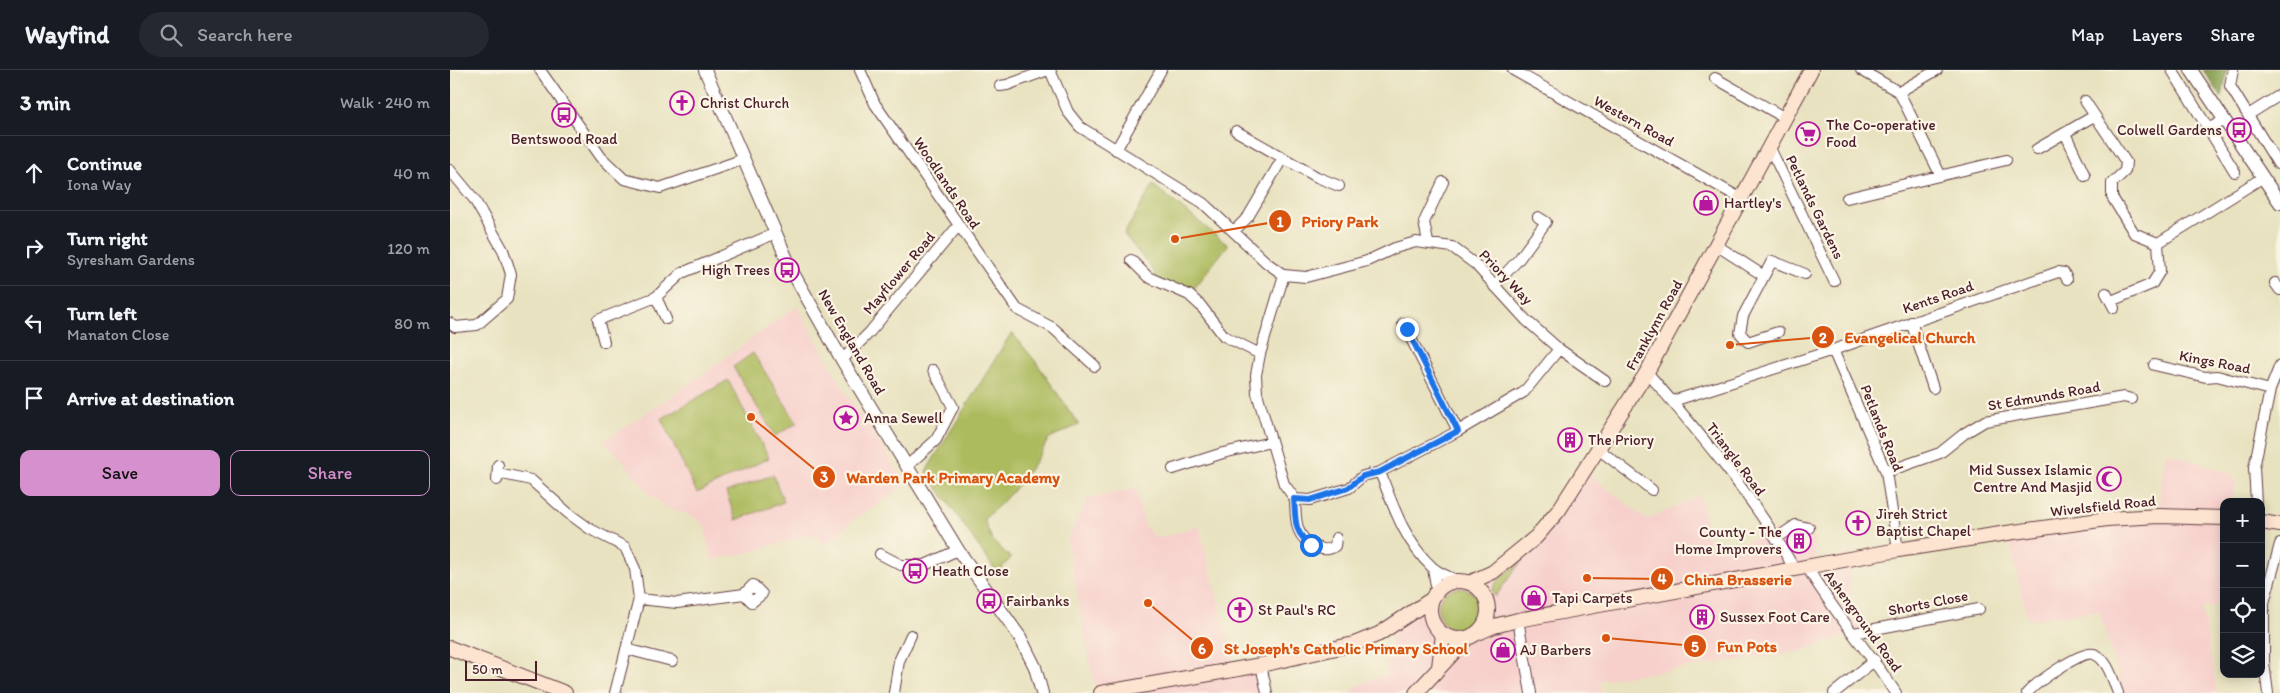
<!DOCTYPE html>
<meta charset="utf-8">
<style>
:root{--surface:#171b24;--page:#242831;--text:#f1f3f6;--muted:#9ea1a6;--line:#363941;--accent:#d690ce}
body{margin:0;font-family:Itim,sans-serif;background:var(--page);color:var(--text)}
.controls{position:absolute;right:15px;bottom:15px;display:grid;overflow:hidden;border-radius:10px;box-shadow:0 2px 12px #0003}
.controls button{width:45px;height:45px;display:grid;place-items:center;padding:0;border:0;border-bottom:1px solid var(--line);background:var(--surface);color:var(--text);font:25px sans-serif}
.scale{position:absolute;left:15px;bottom:12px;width:72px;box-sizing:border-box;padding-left:5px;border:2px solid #4a1f2b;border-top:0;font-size:14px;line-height:18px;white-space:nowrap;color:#4a1f2b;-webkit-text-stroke:4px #fcf5e5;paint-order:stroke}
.stop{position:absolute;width:15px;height:15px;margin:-11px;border:4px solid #1a73e8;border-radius:50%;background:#fff}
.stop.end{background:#1a73e8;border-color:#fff;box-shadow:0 1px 5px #0008}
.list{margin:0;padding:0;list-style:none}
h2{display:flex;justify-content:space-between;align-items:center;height:65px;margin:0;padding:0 20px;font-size:21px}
h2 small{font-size:16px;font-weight:400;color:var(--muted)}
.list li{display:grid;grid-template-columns:32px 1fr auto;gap:15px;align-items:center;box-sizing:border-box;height:75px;padding:0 20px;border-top:1px solid var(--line)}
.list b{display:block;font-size:19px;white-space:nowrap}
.list p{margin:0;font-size:16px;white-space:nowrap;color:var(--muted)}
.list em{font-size:16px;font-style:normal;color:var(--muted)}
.actions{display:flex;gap:10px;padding:15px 20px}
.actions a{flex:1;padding:11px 0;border:1px solid var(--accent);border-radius:10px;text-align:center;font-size:18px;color:var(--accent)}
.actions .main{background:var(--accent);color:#111}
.icon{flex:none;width:28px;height:28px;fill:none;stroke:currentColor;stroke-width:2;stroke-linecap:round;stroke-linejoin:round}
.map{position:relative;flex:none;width:1830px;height:623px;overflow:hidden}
header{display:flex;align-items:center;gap:30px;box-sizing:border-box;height:70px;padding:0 25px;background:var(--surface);border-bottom:1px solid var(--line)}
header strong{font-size:24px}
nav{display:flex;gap:28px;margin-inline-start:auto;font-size:18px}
.search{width:350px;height:45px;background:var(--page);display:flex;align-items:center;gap:12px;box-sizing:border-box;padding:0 18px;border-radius:28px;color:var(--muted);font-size:19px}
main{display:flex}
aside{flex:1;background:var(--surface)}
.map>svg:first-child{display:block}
.built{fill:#f7d0cc}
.green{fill:#adbb5e;stroke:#7c6d44}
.forest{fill:#8aa355;stroke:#6a6140}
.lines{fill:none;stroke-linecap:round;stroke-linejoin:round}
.minor-casing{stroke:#623c41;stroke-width:12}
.tertiary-casing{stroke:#623c41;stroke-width:14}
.secondary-casing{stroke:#623c41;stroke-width:16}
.minor{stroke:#fff;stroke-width:10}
.tertiary{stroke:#fff;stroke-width:12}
.secondary{stroke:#fde4d1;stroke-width:14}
.route{stroke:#1a73e8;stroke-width:6}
.labels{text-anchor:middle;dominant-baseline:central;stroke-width:4.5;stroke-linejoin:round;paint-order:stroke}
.poi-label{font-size:15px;fill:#4a1f2b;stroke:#fcf5e5;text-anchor:start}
.street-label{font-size:15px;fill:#4a1f2b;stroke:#fcf5e5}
.leader{fill:none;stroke:#d8530f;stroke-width:2}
.callout-dot{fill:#d8530f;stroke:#fcf5e5;stroke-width:2}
.mark-label{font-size:15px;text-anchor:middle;font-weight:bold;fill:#fff}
.callout-label{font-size:16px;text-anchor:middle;font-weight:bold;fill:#d8530f;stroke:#fcf5e5;stroke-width:4.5;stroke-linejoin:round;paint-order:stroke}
</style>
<header>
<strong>Wayfind</strong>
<div class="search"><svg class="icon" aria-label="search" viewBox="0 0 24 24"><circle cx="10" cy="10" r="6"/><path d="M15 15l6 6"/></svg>Search here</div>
<nav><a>Map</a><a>Layers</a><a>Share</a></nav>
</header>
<main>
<aside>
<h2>3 min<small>Walk · 240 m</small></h2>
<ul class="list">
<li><svg class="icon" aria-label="ahead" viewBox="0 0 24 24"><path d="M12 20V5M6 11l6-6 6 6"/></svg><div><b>Continue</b><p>Iona Way</p></div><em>40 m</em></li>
<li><svg class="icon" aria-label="right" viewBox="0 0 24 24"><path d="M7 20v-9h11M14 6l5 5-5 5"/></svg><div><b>Turn right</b><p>Syresham Gardens</p></div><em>120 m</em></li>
<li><svg class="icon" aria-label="left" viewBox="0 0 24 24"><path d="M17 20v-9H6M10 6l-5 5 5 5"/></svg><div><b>Turn left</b><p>Manaton Close</p></div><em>80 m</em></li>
<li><svg class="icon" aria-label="arrive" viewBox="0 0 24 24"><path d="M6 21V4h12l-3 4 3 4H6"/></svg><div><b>Arrive at destination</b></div></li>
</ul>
<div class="actions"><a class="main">Save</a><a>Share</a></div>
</aside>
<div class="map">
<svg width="1830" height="623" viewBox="0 0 1830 623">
<rect width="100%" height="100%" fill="#fcf5e5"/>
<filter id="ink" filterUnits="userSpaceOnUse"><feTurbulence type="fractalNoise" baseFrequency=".02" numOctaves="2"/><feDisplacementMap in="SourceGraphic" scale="10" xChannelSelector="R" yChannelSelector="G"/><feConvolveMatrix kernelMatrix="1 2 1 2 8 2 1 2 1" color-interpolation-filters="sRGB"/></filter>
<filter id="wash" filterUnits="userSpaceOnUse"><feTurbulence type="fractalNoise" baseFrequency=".0096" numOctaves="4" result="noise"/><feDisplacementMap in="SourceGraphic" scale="20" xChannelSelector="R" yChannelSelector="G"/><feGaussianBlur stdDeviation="1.12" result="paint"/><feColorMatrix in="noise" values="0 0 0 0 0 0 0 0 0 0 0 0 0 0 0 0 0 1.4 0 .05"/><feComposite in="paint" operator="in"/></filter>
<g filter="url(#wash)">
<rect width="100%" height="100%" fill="#e8e2c0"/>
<path class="built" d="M347 236 395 322 456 413 426 436 405 448 375 476 365 463 300 482 261 490 255 457 245 447 216 437 199 424 171 388 153 372 245 310Z
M1716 382 1782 404 1785 413 1782 432H1774V534L1752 538 1767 623H1674L1649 541 1578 549 1557 463 1709 445 1710 421Z
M1135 401 1197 450 1250 425 1260 476 1296 471 1327 460 1362 456 1367 491 1398 485 1401 532 1422 560 1404 563 1350 581 1150 610 1151 623H896L918 611 935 605 943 554 994 516 1001 512 1019 513 1086 467Z
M686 419 695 457 704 467 717 466 749 456 784 593 645 617 617 471 638 429Z
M811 595 817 623H651Z"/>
<path class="green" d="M703 115 778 175 739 225 707 212 704 202 674 164Z
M563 264 586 292 629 355 599 368C583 399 560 427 534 449L542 470 561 488 547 503 476 401 560 265Z
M303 283 347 353 325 366 283 297Z
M278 310 319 388 247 423 211 349Z
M323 405 334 432 286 450 276 422Z
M1073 489 1045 527 1042 521 1046 512Z
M988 539a21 21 0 1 1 42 0a21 21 0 1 1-42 0Z"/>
<path class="forest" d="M1753 0H1777L1772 27Z"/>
</g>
<g filter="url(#ink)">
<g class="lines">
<g class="minor-casing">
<path id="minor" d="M90 0 151 87 174 109 210 118 294 89
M410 0 425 34 567 239 603 258 645 296
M600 0 618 42 630 57 753 133 817 193 834 205 856 207 917 191 945 178 966 172 1002 177 1025 194 1076 250 1109 279 1155 311
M1063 0 1290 128
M1411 0 1449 22 1491 106
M1722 0 1785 102
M1783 0 1780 16 1828 94 1830 93
M1265 8 1335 48
M550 16 557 15 598 0
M1449 22 1487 0
M1635 31 1676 92 1675 101 1662 113V127L1684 163 1708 173
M1798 45 1830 25
M1758 59 1773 51
M786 61 867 107 889 116
M1615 63 1635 106
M1319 76 1384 211
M1587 79 1644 46
M666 80 711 0
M0 100 24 129 53 180 61 204 57 229 27 255 5 257 0 253
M1397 128 1556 90
M784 161 798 147 832 89
M978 172 974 152 993 112
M1708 173 1812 108
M1266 175 1314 206 1322 191 1355 204
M681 190 698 207 739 225 751 236 774 266 810 284
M834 205 810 284 806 305 807 323 834 414 845 429
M1314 206 1293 246 1290 263 1298 272 1328 262
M1825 213 1830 220
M1044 216 1069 189 1096 152 1088 147
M1656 223 1664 238
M206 227 216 249
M1661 231 1702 214 1710 201 1708 173
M1461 252 1483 318
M953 253 1008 361
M154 272 148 250 206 227 232 203 326 163
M1383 280 1436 402 1448 480
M392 290 419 263 508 156
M1704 295 1756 307 1767 306 1820 320
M1197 302C1250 364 1305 428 1345 500
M1223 331 1383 280 1608 202 1614 203 1617 209
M1148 379 1202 420
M457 396 486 370 503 337 483 300
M723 399 773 383 821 372
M930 402C943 436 955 472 982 497 990 504 1001 508 1010 511
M1436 402 1490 383 1515 363 1535 351 1674 327 1681 329
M48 403 81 410 118 443 140 459 175 477 185 499 189 529 165 623
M47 410 48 395
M845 429 860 430 899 418 913 406 930 402 1008 361 1074 322 1109 279
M845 429C846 450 844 467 866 477 873 480 879 481 885 476L886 468
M1806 432 1804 398 1820 320 1830 295
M1327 468 1346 455 1359 458
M430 484 451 495H475L508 480
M1357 497C1383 542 1418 580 1446 623
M983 498 987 522
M303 515 312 524 302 532 294 524Z
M189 529 227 533 294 524
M1068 550 1081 623
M1404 563 1529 539
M176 579 222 591
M811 595 817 623
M444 623 449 591 461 565
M1384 623 1425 590
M1577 623C1586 613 1631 580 1644 584 1658 589 1663 611 1668 623
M1818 623 1814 593V533L1830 474"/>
</g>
<g class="tertiary-casing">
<path id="tertiary" d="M255 0 343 203 392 290 508 480 570 567 585 597 592 623
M1741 0 1830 133"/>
</g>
<g class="secondary-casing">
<path id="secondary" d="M1811 452 1830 455
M980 540a29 29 0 1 1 58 0a29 29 0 1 1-58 0Z
M1019 513 1043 502 1086 467 1109 440 1197 302 1361 0
M1023 565 1044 556 1068 550 1448 480 1557 463 1657 449 1709 446 1774 448
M0 578 115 623
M989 597 993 564
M651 623 811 595 904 574 929 564 982 529
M966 623 1017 568"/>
</g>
<use href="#minor" class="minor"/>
<use href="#tertiary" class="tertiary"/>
<use href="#secondary" class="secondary"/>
</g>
</g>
<g class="lines" filter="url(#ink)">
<path class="route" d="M861 475C843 462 846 450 844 429L860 430 898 418 913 406 930 402 1008 361 957 259"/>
</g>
<defs>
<g id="church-ring" transform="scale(1.25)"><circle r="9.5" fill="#fcf5e5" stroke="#b5179e" stroke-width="1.5"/><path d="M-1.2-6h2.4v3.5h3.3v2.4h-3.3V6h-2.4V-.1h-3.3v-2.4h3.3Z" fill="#b5179e"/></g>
<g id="bus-ring" transform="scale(1.25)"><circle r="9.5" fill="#fcf5e5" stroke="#b5179e" stroke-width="1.5"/><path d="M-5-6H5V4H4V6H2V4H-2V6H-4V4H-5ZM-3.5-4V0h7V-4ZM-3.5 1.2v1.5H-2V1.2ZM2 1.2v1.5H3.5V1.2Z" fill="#b5179e"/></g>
<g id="supermarket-ring" transform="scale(1.25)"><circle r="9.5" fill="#fcf5e5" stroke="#b5179e" stroke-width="1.5"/><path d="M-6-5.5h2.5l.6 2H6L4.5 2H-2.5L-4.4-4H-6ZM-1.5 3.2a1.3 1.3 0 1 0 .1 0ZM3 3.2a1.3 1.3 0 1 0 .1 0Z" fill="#b5179e"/></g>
<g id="shop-ring" transform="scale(1.25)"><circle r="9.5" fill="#fcf5e5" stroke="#b5179e" stroke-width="1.5"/><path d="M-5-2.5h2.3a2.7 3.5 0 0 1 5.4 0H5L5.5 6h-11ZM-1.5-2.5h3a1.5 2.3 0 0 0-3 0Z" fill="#b5179e"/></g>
<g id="sight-ring" transform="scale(1.25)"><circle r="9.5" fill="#fcf5e5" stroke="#b5179e" stroke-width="1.5"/><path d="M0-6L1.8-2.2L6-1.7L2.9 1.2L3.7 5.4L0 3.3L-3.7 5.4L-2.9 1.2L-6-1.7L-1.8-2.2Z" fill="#b5179e"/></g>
<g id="building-ring" transform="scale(1.25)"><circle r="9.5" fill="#fcf5e5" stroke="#b5179e" stroke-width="1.5"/><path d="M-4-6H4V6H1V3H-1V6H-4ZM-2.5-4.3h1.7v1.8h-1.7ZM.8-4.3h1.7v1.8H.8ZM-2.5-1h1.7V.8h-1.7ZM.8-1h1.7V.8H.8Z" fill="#b5179e"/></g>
<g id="mosque-ring" transform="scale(1.25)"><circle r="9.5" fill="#fcf5e5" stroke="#b5179e" stroke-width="1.5"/><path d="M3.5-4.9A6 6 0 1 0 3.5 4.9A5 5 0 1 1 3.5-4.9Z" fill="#b5179e"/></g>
</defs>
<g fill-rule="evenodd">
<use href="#church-ring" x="232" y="33"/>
<use href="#bus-ring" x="114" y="45"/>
<use href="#bus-ring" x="1789" y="60"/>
<use href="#supermarket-ring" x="1358" y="64"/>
<use href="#shop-ring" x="1256" y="133"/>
<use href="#bus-ring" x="337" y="200"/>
<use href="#sight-ring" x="396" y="348"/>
<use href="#building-ring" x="1120" y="370"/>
<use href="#mosque-ring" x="1659" y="409"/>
<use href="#church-ring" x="1408" y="453"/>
<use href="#building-ring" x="1349" y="471"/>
<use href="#bus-ring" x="465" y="501"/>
<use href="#shop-ring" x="1084" y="528"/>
<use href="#bus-ring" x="539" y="531"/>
<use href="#church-ring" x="790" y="540"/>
<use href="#building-ring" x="1252" y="547"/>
<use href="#shop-ring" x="1053" y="580"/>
</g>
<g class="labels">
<g class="poi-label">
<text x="250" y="33">Christ Church</text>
<text x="1376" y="55">The Co-operative<tspan x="1376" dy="17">Food</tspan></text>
<text x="1772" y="60" text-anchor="end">Colwell Gardens</text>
<text x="114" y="69" text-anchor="middle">Bentswood Road</text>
<text x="1274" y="133">Hartley's</text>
<text x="320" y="200" text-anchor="end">High Trees</text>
<text x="414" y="348">Anna Sewell</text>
<text x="1138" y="370">The Priory</text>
<text x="1642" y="400" text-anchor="end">Mid Sussex Islamic<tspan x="1642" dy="17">Centre And Masjid</tspan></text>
<text x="1426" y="444">Jireh Strict<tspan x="1426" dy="17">Baptist Chapel</tspan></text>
<text x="1332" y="462" text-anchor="end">County - The<tspan x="1332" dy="17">Home Improvers</tspan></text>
<text x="482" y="501">Heath Close</text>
<text x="1102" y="528">Tapi Carpets</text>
<text x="556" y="531">Fairbanks</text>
<text x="808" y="540">St Paul's RC</text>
<text x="1270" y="547">Sussex Foot Care</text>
<text x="1070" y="580">AJ Barbers</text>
</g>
<g class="street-label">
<text transform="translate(1184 51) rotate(29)">Western Road</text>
<text transform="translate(497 113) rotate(56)">Woodlands Road</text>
<text transform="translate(1365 137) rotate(64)">Petlands Gardens</text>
<text transform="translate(449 203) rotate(-50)">Mayflower Road</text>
<text transform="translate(1056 207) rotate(46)">Priory Way</text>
<text transform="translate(1488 227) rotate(-19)">Kents Road</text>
<text transform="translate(1204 255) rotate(-61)">Franklynn Road</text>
<text transform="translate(402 272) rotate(60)">New England Road</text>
<text transform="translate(1765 292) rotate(11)">Kings Road</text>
<text transform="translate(1594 326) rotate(-10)">St Edmunds Road</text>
<text transform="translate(1432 358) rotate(68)">Petlands Road</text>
<text transform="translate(1286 389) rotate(53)">Triangle Road</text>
<text transform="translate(1653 436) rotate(-6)">Wivelsfield Road</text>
<text transform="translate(1478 533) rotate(-11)">Shorts Close</text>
<text transform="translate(1413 551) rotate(54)">Ashenground Road</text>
</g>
</g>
<path class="leader" d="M725 169L830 151M1280 275L1373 267M301 347L374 407M1137 508L1212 509M1156 568L1245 576M698 533L752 578"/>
<g class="callout-dot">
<circle cx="725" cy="169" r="5"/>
<circle cx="1280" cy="275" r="5"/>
<circle cx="301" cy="347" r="5"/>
<circle cx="1137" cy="508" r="5"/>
<circle cx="1156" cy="568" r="5"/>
<circle cx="698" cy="533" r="5"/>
<circle cx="830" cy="151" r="12"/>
<circle cx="1373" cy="267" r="12"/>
<circle cx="374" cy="407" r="12"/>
<circle cx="1212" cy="509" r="12"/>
<circle cx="1245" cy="576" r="12"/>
<circle cx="752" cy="578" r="12"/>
</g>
<g class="mark-label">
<text x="830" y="157">1</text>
<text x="1373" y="273">2</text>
<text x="374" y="412">3</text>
<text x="1212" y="514">4</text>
<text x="1245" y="582">5</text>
<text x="752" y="584">6</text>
</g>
<g class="callout-label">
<text x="890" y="157">Priory Park</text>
<text x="1460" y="273">Evangelical Church</text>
<text x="503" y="413">Warden Park Primary Academy</text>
<text x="1288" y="515">China Brasserie</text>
<text x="1297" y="582">Fun Pots</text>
<text x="896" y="584">St Joseph's Catholic Primary School</text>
</g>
</svg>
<div class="controls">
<button>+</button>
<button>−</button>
<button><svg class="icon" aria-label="locate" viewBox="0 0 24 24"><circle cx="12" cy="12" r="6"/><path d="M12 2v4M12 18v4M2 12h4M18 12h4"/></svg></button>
<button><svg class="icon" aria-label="layers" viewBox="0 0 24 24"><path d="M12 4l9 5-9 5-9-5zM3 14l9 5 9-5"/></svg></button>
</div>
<div class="scale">50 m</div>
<div class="stop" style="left:861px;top:475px"></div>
<div class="stop end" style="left:957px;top:259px"></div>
</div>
</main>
